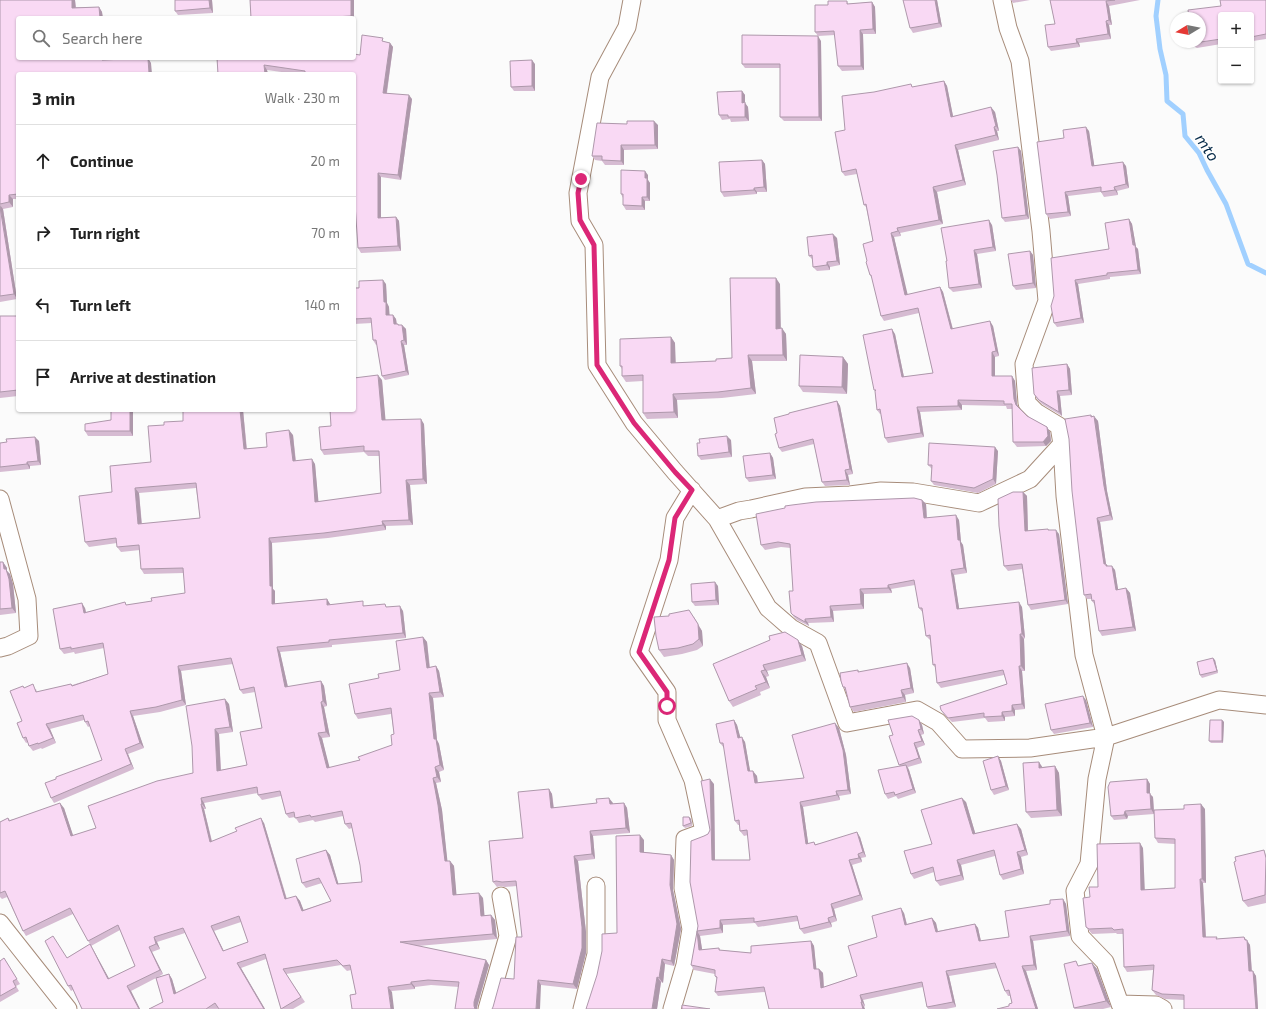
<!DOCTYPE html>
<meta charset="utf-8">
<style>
:root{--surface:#fff;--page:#f6f6f6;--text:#222;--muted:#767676;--line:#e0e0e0}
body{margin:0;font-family:"Exo 2",sans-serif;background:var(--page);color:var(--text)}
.controls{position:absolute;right:12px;top:12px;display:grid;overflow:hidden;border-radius:4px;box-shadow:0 1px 3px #0004}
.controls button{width:36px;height:36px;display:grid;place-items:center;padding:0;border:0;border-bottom:1px solid var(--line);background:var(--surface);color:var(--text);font:20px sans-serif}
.compass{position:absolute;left:1170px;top:12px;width:36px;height:36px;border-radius:50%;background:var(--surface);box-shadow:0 1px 3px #0004;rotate:260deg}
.stop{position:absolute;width:12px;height:12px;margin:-9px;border:3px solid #db2777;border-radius:50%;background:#fff}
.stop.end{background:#db2777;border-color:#fff;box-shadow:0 1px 4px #0008}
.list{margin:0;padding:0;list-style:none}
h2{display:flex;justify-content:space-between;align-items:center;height:52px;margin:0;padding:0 16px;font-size:17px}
h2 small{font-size:13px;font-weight:400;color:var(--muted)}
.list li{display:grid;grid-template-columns:26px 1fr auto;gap:12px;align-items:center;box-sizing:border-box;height:72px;padding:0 16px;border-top:1px solid var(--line)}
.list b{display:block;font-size:15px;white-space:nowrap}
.list em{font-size:13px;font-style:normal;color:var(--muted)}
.icon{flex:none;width:22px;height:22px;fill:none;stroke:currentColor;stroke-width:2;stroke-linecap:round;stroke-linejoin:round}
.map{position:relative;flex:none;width:1266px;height:1009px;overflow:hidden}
.search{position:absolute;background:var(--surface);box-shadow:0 1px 3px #0004;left:16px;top:16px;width:340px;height:44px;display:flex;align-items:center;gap:10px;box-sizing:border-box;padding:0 14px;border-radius:4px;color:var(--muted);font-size:15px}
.panel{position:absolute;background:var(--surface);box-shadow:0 1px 3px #0004;left:16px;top:72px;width:340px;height:340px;border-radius:4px}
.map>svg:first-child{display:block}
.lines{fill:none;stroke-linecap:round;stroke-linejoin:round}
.stream{stroke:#a1d0ff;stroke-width:5}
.minor-casing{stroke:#a78c7a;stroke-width:19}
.minor{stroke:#fff;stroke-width:17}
.wall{fill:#d6bbd2;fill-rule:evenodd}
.shaded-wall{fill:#ae98ab}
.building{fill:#f9d9f4;stroke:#ae98ab;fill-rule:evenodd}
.route{stroke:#db2777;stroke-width:5}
.labels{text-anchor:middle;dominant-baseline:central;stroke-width:3;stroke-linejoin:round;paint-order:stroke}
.water-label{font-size:16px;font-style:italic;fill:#072b49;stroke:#fff}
</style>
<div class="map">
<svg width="1266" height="1009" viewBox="0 0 1266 1009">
<rect width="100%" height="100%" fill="#fbfbfb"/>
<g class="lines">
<path class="stream" d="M1158 0 1156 16 1160 49 1166 75 1167 101 1183 114 1185 136 1199 153 1207 170 1226 204 1248 264 1266 273"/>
<g class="minor-casing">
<path id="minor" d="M632 0 627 27 600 77 578 193 580 221 594 245 597 365 634 423 675 472 717 519 768 608 791 628 818 643 847 723 917 710 938 722 962 749 1030 748 1106 737 1219 700 1266 705
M1002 0 1008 28 1020 61 1041 231 1047 301 1024 364 1027 403 1036 412 1059 426 1062 444 1065 496 1084 655 1106 737 1097 779 1089 864 1075 891 1080 936 1105 962 1120 1004 1156 1005 1163 1009
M0 499 27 599 29 636 8 646 0 648
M717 519 739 511 751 509 805 497 850 495 881 491 913 492 979 503 1030 479 1062 444
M0 923 68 1009
M487 1009 508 936 501 896
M582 1009 596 954V886
M672 1009 685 965 691 929 683 888 685 839 704 832 693 780 667 720V692L639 652 669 560 675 518 692 490"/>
</g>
<use href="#minor" class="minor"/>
</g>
<path class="wall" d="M0 0H75L76 7H99L102 12 105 59 151 63 18 74V199H13V207L3 209 17 299 0 302Z
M212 0 213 13 178 15 175 11Z
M250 0H354V21V18H251Z
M937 0 942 27 913 33 910 28Z
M1011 0H1030L1013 3Z
M1050 0H1140L1109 6 1112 25H1109L1111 39 1079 43 1080 47 1051 51 1048 47 1055 24Z
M1266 0V39L1253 41 1252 39H1251V15H1221V44L1197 48 1195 47 1192 43 1221 6Z
M847 1 848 4 872 2 875 7 876 34H863L864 70 842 71 838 66 835 35 818 36 815 32 828 5Z
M821 41 822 121H784L780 117V68H745L742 64Z
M385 42 390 43 393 47 387 93 412 99 401 180 381 177V217H396L399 221 401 251 361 253 358 248 356 209H354V74H296L267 70 268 74H218L217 58 360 55Z
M535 64V91H514L511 87Z
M944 81 947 86 953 116 995 112 999 131H997L999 140 958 150 966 185 937 192 943 224 900 233 901 236 894 237 907 295 940 287 943 292 953 329 993 326 999 356 995 357V376H1012L1015 381 1017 404 1018 407 1027 416 1047 427 1050 432 1051 441 1046 446 1017 447 1013 442V409H1007L1006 406 962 405V410L920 412 924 437 888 443 885 438 881 414H880L877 410 875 391 874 390 895 334 904 377 933 373 919 313 884 321 881 316 872 278 870 275 867 261 873 241 866 207 864 205 857 174 845 176 842 172 845 130 913 87Z
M742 91 745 95V103L748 107 749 121 731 122 730 119 722 120 719 115Z
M658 125V149L624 150V165H605L602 161 595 160 592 156Z
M1089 131 1094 165 1126 166 1129 188 1117 191 1118 195 1104 197 1101 192 1068 196 1071 216 1050 219 1046 214 1064 138Z
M1018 147 1021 151 1029 219 1005 222 1002 218Z
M762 160 765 164 767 192H757V194L724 197 721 192Z
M648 175V180L650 183V201H645V210H626L623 205V198L621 194Z
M1129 219 1132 224 1136 247 1138 249 1141 274 1110 277V279L1078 284 1084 323 1057 327 1054 323V296L1109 249Z
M992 225 996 251 977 254 982 288 953 292 949 288 947 261Z
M837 238 840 265 830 267V270L817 271 813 267V260L809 256Z
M1030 251 1033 255 1036 288 1016 290 1013 286Z
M386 284 387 303 389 307V315H393L396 319 397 324 399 325H402L406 329 407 345H404L409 375 385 380 382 376 377 345H376L373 340 372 323 354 324V288Z
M780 284V328L786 334 787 361H752L756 394 722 398 677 400 678 418 647 419 643 413V381L626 382 622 376V369L620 366 671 337 675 343V363L716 361 732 358Z
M0 316H18V396L0 398Z
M843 357 848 364 847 394 803 392 799 386Z
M1067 364 1070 369 1072 395 1060 396 1062 416 1042 404 1037 399 1034 394Z
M382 380 385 420 424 424 427 484 410 485 413 525 386 526V530L328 538 272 543 273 589 275 591V604L327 599 330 604 388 607 403 611 406 638 332 645V647L280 652 288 687 321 681 324 686 327 706 324 707 330 737 322 738 329 768 360 760 392 745 394 734 391 714 358 719 355 714 379 678 400 670 423 637 427 642 430 667 436 666 439 671 444 697 433 698 437 740 439 744 444 770 439 772 441 782 436 783 442 810 447 861H450L454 866 456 895 483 898 484 915H491L495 920 497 939 418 946 486 960 489 965 477 1007V1009H455L459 987 431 985 415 987V989L356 994 351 970 347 971 341 965 286 974 305 1002 293 1009H281L266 959 241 968 265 1009H219V1008L218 1009H149L163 1002 156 978 131 991 140 1009H82L73 990 71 991 68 986 67 958 90 944 73 914 26 936 23 931 7 897 2 899 0 897V822L8 818 10 820 64 808 73 836 96 828 193 773 229 704 233 732 219 734 221 770 247 765 262 728 255 692 243 694 240 690 233 664 181 671 186 705 160 712 133 716 144 748 128 754 134 769 54 803 51 798 56 779 102 760 90 726 88 727 84 720 50 729 56 743 42 749 41 748 33 751 29 746 28 742 26 743 23 738 22 721 24 688 36 689 37 692 71 684 72 685 108 674 104 648 75 654 74 652 64 654 60 649 85 608 86 612 152 601 185 593 184 573 144 574 141 569 140 550 121 552 117 547V543L89 547 85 542 112 492 151 462 164 425 183 421V410H243L247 449 267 447 293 435 296 461 315 464 318 502 381 493 379 456H368L364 452 324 455 321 450 331 426ZM196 488 200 518 142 524 139 493ZM258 793V795L262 800 281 796 286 814 289 818 295 817 299 823 313 820 315 822 343 816 345 824 349 829 352 828 360 865 362 882 338 884 330 855 326 850 302 883 306 888 322 883 331 901 303 910 300 901 296 896 287 899 264 823 212 841 204 809H206L204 803ZM241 922 248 942 224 951 214 931ZM120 930 135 966 109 979 91 946ZM185 933 206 978 176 993 172 979 169 974 158 977 163 974 152 952 160 949 157 942Z
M837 401 840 406 853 474 848 475 850 485 825 486 822 482 814 444 782 452 779 448 777 433Z
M133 410V436H88L85 431Z
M1091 415 1098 421 1107 491 1113 520 1100 522 1106 564 1108 566 1115 570 1118 590 1126 588 1130 593 1136 631 1102 636 1099 631 1095 605 1092 601V599H1087L1084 595Z
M731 440 732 457 701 460 698 456Z
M39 441 41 465 30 466V469L0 472V443Z
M998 451 996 484 978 493 934 485 931 481 932 469 928 465Z
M770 453 773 458 776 479 749 482 746 478Z
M1023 492 1027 496 1028 531 1048 529 1049 530 1059 534 1068 604 1031 610 1028 605 1022 569 1008 571 1004 566Z
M922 500 926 504 927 518 959 520 961 542 963 545 967 573 954 575 959 609 1022 607 1025 638 1024 639 1025 671H1022L1025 709 1015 710V716L1005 717V721L988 722 985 718 952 722 944 714 941 710 1007 684 1004 675 941 688 937 683 936 668 933 665 930 640 926 636 923 613 919 608 915 585 891 589 892 593 864 594V609L833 611 834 622 808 623 809 626 797 620 794 617 791 613 793 591 791 548 781 547 765 550 761 545Z
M0 562H3L7 568V571L10 574 13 584 16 613 0 615Z
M718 586 719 605 695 606 692 602Z
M694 617 702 631 703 646 697 650 682 654 664 657 659 650Z
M802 646 806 661 767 671 769 676 766 677 770 688 760 692 761 695 733 707 729 701 713 664Z
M1215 660 1218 673 1202 678 1200 675Z
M910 668 914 693 905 695 906 702 854 712 850 707 846 691 843 687 858 670 859 672Z
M1086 700 1093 727 1054 734 1051 730Z
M734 720 737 725 740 738 745 742 750 771 757 776 758 783 804 778 839 728 846 755 851 794 839 796 840 800 835 801 803 807 808 843 816 844 860 837 866 857 861 858 862 862 852 865 863 900 834 909 837 921 831 923 832 927 804 934 800 929 798 921 758 927 755 923 723 925V933L700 936 702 950 719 948 720 950 751 953 811 941 814 946 816 969H819L823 973 824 987 857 976 877 937 904 913 907 924 932 918 936 923 938 931 975 924 978 928 981 941 1009 937 1050 904 1063 899 1066 904 1070 936 1033 941 1037 970 1026 971 1038 1009 1009 1006 1012 1003 1010 996H1008L1005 991 997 968 949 976 956 1007 946 1009H928L927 1007 923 987 863 1000 865 1006 864 1007 865 1009H769L765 992 718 996 715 992 717 979 715 976V974L694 970 691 965 698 926 704 836 708 834 710 830 714 784 715 860H750L748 835 744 836 740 831V825H738L735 821 724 748 720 743Z
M919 720 922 725 924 734 921 735 925 745 917 748 922 763 908 767 909 770 916 793 898 799 896 796 888 799 885 794 900 766 899 765 893 735Z
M1222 720 1224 722 1223 743H1211L1209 741Z
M998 756 1001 761 1009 790 994 795 991 790Z
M1055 766 1059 773 1062 816 1031 818 1026 812 1042 767Z
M1147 779 1150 784V794L1153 797 1154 810 1205 809 1206 883H1203L1206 937 1218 939 1244 937 1246 940H1247L1250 945 1252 971 1256 976 1258 1009H1184V1000L1165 999 1156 995 1152 990 1153 970 1127 972 1124 967 1123 934H1117L1116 933 1092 934 1086 927 1090 897 1098 887 1143 848 1144 890 1175 888V844L1158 843 1155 838 1154 814 1128 816 1127 819 1114 820 1111 816Z
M549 789 552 794 554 808 613 803V804L624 803 627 808 630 833 593 836 595 859 578 861 586 932V953L577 989 541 985 514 979 522 937 517 886 505 887 500 886 497 887 493 882 523 838Z
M966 802 975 833 1021 829 1028 855 1021 857 1024 874 1003 880 1000 875 995 856 961 865 964 880 940 886 936 881 934 872 914 879 911 874 932 844Z
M689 817 691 819 692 826 685 828 683 826Z
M644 840V852L671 855 674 860 673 890 681 929 674 966 665 964 663 983 661 982 657 1009H586L617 933Z
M1266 853V903L1248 907 1243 901Z
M4 958 20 984 16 986 19 991 0 1002V961Z
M1092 963 1097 969 1111 1007 1103 1009H1075L1074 1008 1080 966Z"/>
<path class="shaded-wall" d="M72 0H75L76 12 72 8Z
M209 0H212L213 13 210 8Z
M351 0H354V21V18H352L351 16Z
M935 0H937L942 27 939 23Z
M1106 1 1109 6 1112 25 1109 20Z
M872 2 875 7 876 34 873 29Z
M99 7 102 12 103 18H100Z
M1106 21 1109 25 1111 39 1108 34Z
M860 30 863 34 864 70 861 66Z
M818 36 821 41 822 121 819 117Z
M1076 39 1079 43 1080 47 1077 43Z
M390 43 393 47 386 97 383 93Z
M148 58 151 63 152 74H149Z
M532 60 535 64V91L532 86Z
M264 65 267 70 268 74H265Z
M944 81 947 86 954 121 951 117Z
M742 91 745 95V103L748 107 749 121 745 117 742 103Z
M409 95 412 99 401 180 398 175Z
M991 107 995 112 999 131 996 126Z
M654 121 658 125V149L655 145Z
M994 127 997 131 999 140 996 135Z
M1086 127 1089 131 1095 170 1092 166Z
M621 145 624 150V165L621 161Z
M955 145 958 150 966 185 963 180Z
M1018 147 1021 151 1029 219 1026 215Z
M762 160 765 164 767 192 764 187Z
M1123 162 1126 166 1129 188 1126 184Z
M645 171 648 175V180L650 183V201L647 197 645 178Z
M378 173 381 177V222L378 218Z
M933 187 937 192 943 224 939 220Z
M1114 187 1117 191 1118 195 1115 190Z
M754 188 757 192V194L754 190Z
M1065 192 1068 196 1071 216 1068 212Z
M9 195 13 199V207L9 202Z
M642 197 645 201V210L642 206Z
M0 205 3 209 17 299 14 294Z
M396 217 399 221 401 251 398 246Z
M1129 219 1132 224 1136 247 1138 249 1141 274 1138 270Z
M989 220 992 225 996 251 993 247Z
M897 228 900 233 901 236 898 231Z
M891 233 894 237 909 300 905 295Z
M833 234 837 238 840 265 837 261Z
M974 250 977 254 982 288 979 284Z
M1030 251 1033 255 1036 288 1033 283Z
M827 262 830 267V270L827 265Z
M776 278 780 284 781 335 776 329Z
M383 280 386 284 387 303 389 307 390 320 386 315 384 302Z
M1075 280 1078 284 1084 323 1081 318Z
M940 287 943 292 954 334 951 329Z
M393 315 396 319 397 328 394 324Z
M990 321 993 326 999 356 996 351Z
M402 325 406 329 407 345 404 340Z
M782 328 786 334 787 361 783 355Z
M892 329 895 334 905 382 902 377Z
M671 337 675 343 676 369 671 363Z
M401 341 404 345 409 375 406 371Z
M992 352 995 357V381L992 376Z
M748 355 752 361 756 394 751 388Z
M843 357 848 364 847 394 842 387Z
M1067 364 1070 369 1072 395 1069 390Z
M378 375 382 380 386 425 382 420Z
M1012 376 1015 381 1017 404 1020 410 1016 405 1014 399Z
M1057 391 1060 396 1062 416 1059 412Z
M673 394 677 400 678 418 674 412Z
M958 400 962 405V410L958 406Z
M837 401 840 406 853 474 850 469Z
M917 407 920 412 924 437 921 433Z
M130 410H133V436L130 431Z
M240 410H243L247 454 244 449Z
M1094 416 1098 421 1107 491 1113 520 1110 515 1104 486Z
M421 419 424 424 427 484 423 479Z
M1047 427 1050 432 1051 441 1046 446 1043 442Z
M289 430 293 435 296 466 293 461Z
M727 436 731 440 732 457 729 452Z
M35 437 39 441 41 465 38 461Z
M995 447 998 451 996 484 993 479Z
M770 453 773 458 776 479 773 475Z
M312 459 315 464 319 507 315 502Z
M27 462 30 466V469L27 464Z
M845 470 848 475 850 485 847 480Z
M406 480 410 485 413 525 409 520Z
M135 488 139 493 142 529 138 524Z
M1023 492 1027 496 1028 536 1025 531Z
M922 500 926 504 927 523 924 518Z
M956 515 959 520 961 542 963 545 967 573 964 568 958 540Z
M1097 518 1100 522 1106 564 1109 568V571L1104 564Z
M382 521 386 526V530L383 525Z
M1056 530 1059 534 1068 604 1065 600Z
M269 538 272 543 273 589 275 591V609L272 604 270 586Z
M3 562 7 568V571L10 574 13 584 16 613 12 608Z
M1112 566 1115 570 1119 595 1116 590Z
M951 570 954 575 960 614 957 609Z
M715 582 718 586 719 605 716 600Z
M888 585 891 589 892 593 888 588Z
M1126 588 1130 593 1136 631 1133 627Z
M860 589 864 594V609L861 604Z
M327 599 330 604 327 605Z
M1019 602 1022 607 1025 638 1022 634Z
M82 603 85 608 87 618 84 613Z
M400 606 403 611 406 638 403 633Z
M830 606 833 611 834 622 831 617Z
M689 610 702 631 703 646 699 639Z
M805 619 808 623 809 626 805 622Z
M1020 634 1024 639 1025 671 1021 666Z
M423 637 427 642 430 673 427 668Z
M798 640 802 646 806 661 802 655Z
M277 647 280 652 289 692 285 687Z
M1213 658 1215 660 1218 673 1217 671Z
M907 663 910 668 914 693 911 688Z
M763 665 767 671 769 676 765 670Z
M178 666 181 671 186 705 182 700Z
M436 666 439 671 444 697 440 692Z
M1019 666 1022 671 1025 709 1022 704Z
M761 671 766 677 770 688 766 682Z
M321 681 324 686 327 706 323 701Z
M901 690 905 695 906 702 903 697Z
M429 693 433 698 437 740 439 744 444 770 440 765 434 739Z
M1083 696 1086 700 1093 727 1090 723Z
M225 699 229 704 233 732 230 727Z
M321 702 324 707 330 737 326 732Z
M1012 705 1015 710V716L1012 711Z
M130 711 133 716 144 748 140 743Z
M1002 712 1005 717V721L1002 716Z
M734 720 737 725 742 743 738 738Z
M919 720 922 725 924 734 921 729Z
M1222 720 1224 722 1223 743 1222 741Z
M835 723 839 728 846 755 851 794 848 790Z
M46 724 50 729 56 743 53 738Z
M215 729 219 734 221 776 217 771Z
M918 730 921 735 925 745 922 741Z
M318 733 322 738 331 773 327 768Z
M742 737 745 742 751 776 748 771Z
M914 743 917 748 922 763 919 758Z
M125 749 128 754 134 769 131 764Z
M998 756 1001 761 1009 790 1006 786Z
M1039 762 1043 768H1039Z
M906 765 909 770 916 793 913 789Z
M1055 766 1059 773 1062 816 1057 810Z
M435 767 439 772 441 782 437 777Z
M753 771 757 776 758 788 755 783Z
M433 778 436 783 442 810 448 866 445 861Z
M710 779 714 784 715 865 712 860Z
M1147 779 1150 784V794L1153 797 1154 814 1151 809 1147 793Z
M549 789 552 794 554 813 551 808Z
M836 791 839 796 840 800 837 795Z
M201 798 204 803 206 809 202 804Z
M609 798 613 803V809L610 804Z
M962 798 966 802 977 839 973 834Z
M800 802 803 807 809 849 806 844Z
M60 803 64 808 75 841 71 836Z
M624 803 627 808 630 833 626 828Z
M201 804 204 809 213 847 210 842Z
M1201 804 1205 809 1206 883 1202 879Z
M1125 811 1128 816 1127 819 1124 815Z
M689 817 691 819 692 826Z
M261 818 264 823 288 904 285 899Z
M1017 824 1021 829 1028 855 1025 850Z
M590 831 593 836 595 859 592 854Z
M857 832 860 837 866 857 863 852Z
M640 835 644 840V857L640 852Z
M1140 843 1143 848 1145 894 1141 890Z
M326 850 330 855 340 889 337 884Z
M1017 852 1021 857 1024 874 1021 869Z
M858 854 861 858 862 862 859 858Z
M671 855 674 860 673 890 681 929 674 966 671 961 670 885Z
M574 856 578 861 586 932V953L577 989 573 984Z
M849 860 852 865 863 900 860 895Z
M957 860 961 865 964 880 961 875Z
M450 861 454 866 457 900 453 895Z
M1200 879 1203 883 1206 942 1203 937Z
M479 893 483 898 485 921 481 916Z
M296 896 300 901 306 916 302 911Z
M1063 899 1066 904 1070 936 1067 931Z
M831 904 834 909 837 921 834 916Z
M901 908 904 913 908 930 905 925Z
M491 915 495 920 497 939 493 934Z
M828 918 831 923 832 927 829 922Z
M932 918 936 923 939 937 936 932Z
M720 920 723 925V933L720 928Z
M975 924 978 928 982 946 979 941Z
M211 926 214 931 226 956 223 951Z
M697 931 700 936 703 955 699 950Z
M1030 936 1033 941 1037 970 1034 965Z
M154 937 157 942 160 949 156 944Z
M1244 937 1250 945 1252 976 1249 971Z
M811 941 814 946 817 974 814 969Z
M90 944 93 949 112 984 108 979Z
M149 947 152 952 163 974 160 970Z
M662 959 665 964 663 983 659 978Z
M486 960 489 965 477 1007V1009H475L474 1006V1002Z
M237 963 241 968 265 1009H264Z
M1092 963 1097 969 1111 1007 1106 1001Z
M1022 966 1026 971 1038 1009H1036Z
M819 969 823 973 824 993 821 988Z
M946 971 949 976 956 1007 953 1002Z
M1253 971 1256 976 1258 1009H1256Z
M169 974 172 979 178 999 174 994Z
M657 977 661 982 657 1009H652Z
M538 980 541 985 540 1009H536Z
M411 982 415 987V989L411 984Z
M127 986 131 991 140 1009H139Z
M388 987 392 992 394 1009H391Z
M860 995 863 1000 865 1006 862 1002Z
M861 1002 864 1007 865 1009H863Z"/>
<path class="building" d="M0 0H72V8L99 7 100 18H18V58H102V60L148 58 149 74H18V194L9 195V202L0 204Z
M175 0H209L210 8 175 11Z
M250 0H351V16L318 18H251Z
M903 0H935L939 23 910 28Z
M1050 0H1115L1106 1 1109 20 1106 21 1108 34 1076 39 1077 43 1048 47 1045 25 1055 24Z
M1220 0H1266V34L1251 37V15H1221V39L1194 43H1192V42H1200V18H1189L1188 10 1221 6Z
M828 1H847V4L872 2 873 29 860 30 861 66H838L834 31 815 32V5H828Z
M362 35 383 38 382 41 390 43 383 93 409 95 398 175 378 173V218L396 217 398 246 358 248 355 204H354V74H305V71L264 65 265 74H218L217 58H354V54L360 55Z
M742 35 818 36 819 117H780V64H742Z
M532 60V86L511 87 510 61Z
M944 81 951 117 991 107 996 126 994 127 996 135 955 145 963 180 933 187 939 220 897 228 898 231 891 233 905 295 940 287 951 329 990 321 996 351 992 352V376H1012L1014 399 1016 405 1027 416 1047 427 1048 436 1043 442H1013L1012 404H1004V401L958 400V406L917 407 921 433 885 438 880 409 877 410 875 391 876 390H874L863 335 892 329 902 377 933 373 918 308 881 316 871 275H870L866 262 867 261 863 244 873 241 866 204 864 205 856 169 842 172 835 132 845 130 842 96 874 92 911 84 912 87Z
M742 91V103L745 102V117H728V115H719L717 92Z
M627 121H654L655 145H621V161L602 160V156H592L597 123 627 124Z
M1086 127 1092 166 1123 162 1126 184 1114 187 1115 190 1101 192V187L1065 192 1068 212 1046 214 1037 142 1064 138 1063 130Z
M1018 147 1026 215 1002 218 997 175 993 151Z
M762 160 764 187 754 188V190L721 192 719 162Z
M621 170 645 171V178H647V197H642V206L623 205V194H621Z
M0 207 14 294 0 296Z
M1129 219 1133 245H1135L1138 270 1107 273V275L1075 280 1081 318 1054 323 1051 306 1054 296 1051 258 1109 249 1105 223Z
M989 220 993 247 974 250 979 284 949 288 946 261H947L941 228Z
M833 234 837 261 827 262V265L813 267 812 255 809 256 807 237Z
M1030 251 1033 283 1013 286 1008 254Z
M730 278H776V329L782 328 783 355H748L751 388 718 392 673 394 674 412 643 413V375L622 376V366H620V339L671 337V363L716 361V359L732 358Z
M383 280 384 302H386V315H393L394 324H398V325H402L404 340 401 341 406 371 382 376 376 340H373L371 318 354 319V288H359V281Z
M0 316H18V390L0 392Z
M800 355 843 357 842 387 799 386Z
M1067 364 1069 390 1057 391 1059 412 1039 400 1034 394 1032 368Z
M378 375 382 420 421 419 423 479 406 480 409 520 382 521 383 525 324 533 269 538 270 586H272V604L327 599V605L363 601V606L385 604 386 607 400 606 403 633 329 640V642L277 647 285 687 321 681 323 701 321 702 326 732 318 733 327 768 360 760 358 757 392 745 391 735 394 734 391 708 355 714 349 684 379 678 378 674 400 670 396 641 423 637 427 668 436 666 440 692 429 693 434 739H436L440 765 435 767 437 777 433 778 438 805 445 861H450L453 895 479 893 481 916 491 915 493 934 400 942 486 960 474 1002V1006L475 1009H455L459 982 428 980 411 982V984L388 987 391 1009H352L350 995 356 994 350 965 343 966 337 960 283 969 301 997 281 1009 265 954 237 963 264 1009H219L215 1003 206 1009H149L163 1002 156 978 169 974 174 994 206 978 183 928 154 937 156 944 149 947 160 970 127 986 139 1009H82L71 985 68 986 45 941 53 936 67 958 90 944 108 979 135 966 118 925 88 941 70 908 23 931 5 891 0 893V822L8 818 9 821 60 803 71 836 96 828 88 806 157 781 193 773 192 746 186 706 225 699 230 727 215 729 217 771 247 765 240 732 262 728 254 687 240 690 231 658 178 666 182 700 156 707 130 711 140 743 125 749 131 764 51 798 45 783 56 779V777L102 760 88 721 85 722 83 715 46 724 53 738 38 744V743L29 746 26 737 23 738 17 723 22 721 10 691 23 686 24 688 33 684 36 692 71 684 72 686 108 674 103 643 71 649V647L60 649 53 609 82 603 84 613 125 602 126 605 152 601 151 598 185 593 183 568 141 569 139 545 117 547 116 538 85 542 79 496 112 492 110 466 151 462 148 426 164 425V422L183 421V410H240L244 449 267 447 266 433 289 430 293 461 312 459 315 502 381 493 379 451H364V446L321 450 319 427 331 426 330 410H354V378ZM196 483 200 518 138 524 135 488ZM257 787 258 795 280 791 286 814 294 812 295 818 310 815 311 817 342 811 345 824 351 823 360 865 362 882 337 884 326 850 296 859 302 883 319 878 331 901 302 911 296 896 285 899 261 818 235 828 237 831 210 842 201 804H202L201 798ZM239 916 248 942 223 951 211 926Z
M837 401 850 469 845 470 847 480 822 482 813 439 779 448 775 434 777 433 774 418 789 414V413Z
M111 410H130V431H85V424L111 420Z
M1091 415V417L1094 416 1104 486 1110 515 1097 518 1104 564H1106V566H1112L1116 590 1126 588 1133 627 1099 631 1094 600 1092 601 1091 594 1084 595 1072 491 1069 439 1065 419Z
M727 436 729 452 698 456 697 443H700L699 439Z
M35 437 38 461 27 462V464L0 467V443L7 442 6 439Z
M929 443 995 447 993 479 974 488 931 481 932 465H928Z
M770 453 773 475 746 478 743 456Z
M1013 492H1023L1025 531 1048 529V530H1056L1065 600 1028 605 1022 564 1004 566 999 526 998 499Z
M914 498 922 500 924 518 956 515 958 540H960L964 568 951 570 957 609 1019 602 1022 634H1020L1021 666H1019L1022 704 1012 705V711L1002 712V716L984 717V713L948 718 941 710 940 706 1007 684 1003 670 937 683 935 664 933 665 930 635 926 636 922 608H919L914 580 888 585V588L860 589 861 604 830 606 831 617 805 619V622L793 615 791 613 789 591H793L790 544 778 542 761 545 756 514 785 508V506L792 505 816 502Z
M0 562H3L4 569H6L9 579 12 608 0 609Z
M715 582 716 600 692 602 691 584Z
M689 610 698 624 699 639 693 644 678 648 659 650 656 636 654 617 669 616V614Z
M785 632 798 640 802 655 763 665 765 670 761 671 766 682 755 686 757 689 729 701 713 664 770 640 769 636Z
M1213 658 1217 671 1200 675 1197 662Z
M907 663 911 688 901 690 903 697 850 707 845 687H843L841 681 840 673 858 670V672Z
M1083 696 1090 723 1051 730 1045 704Z
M912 716 919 720 921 729 918 730 922 741 914 743 919 758 899 765 889 736 893 735 888 720Z
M734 720 738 738 742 737 748 771H753L755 783 804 778 792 735 835 723 843 750 848 790 836 791 837 795 832 796 800 802 806 844 814 842 815 845 857 832 863 852 858 854 859 858 849 860 860 895 831 904 834 916 828 918 829 922 800 929 797 916 754 922V918L720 920V928L697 931 699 950 719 948V950L751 953V946L811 941 814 969H819L821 988 857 976 848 946 877 937 872 916 901 908 905 925 932 918 936 932 975 924 979 941 1009 937 1005 911 1050 904V900L1063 899 1067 931 1030 936 1034 965 1022 966 1036 1009H997L1009 1006V1004L1012 1003 1009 990 1005 991 995 963 946 971 953 1002 927 1007 922 982 860 995 862 1002H861L863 1009H769L764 987 715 992 717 977 715 976V970L691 965 698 926 690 882 691 841 704 836 708 834 710 830 701 781 710 779 712 860H750L747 830 740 831 739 820 735 821 723 743H720L716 724Z
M1210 720H1222V741H1209Z
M998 756 1006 786 991 790 983 761Z
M1039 762V768L1055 766 1057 810 1026 812 1023 763Z
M906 765 913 789 895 795 894 792 885 794 878 770Z
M1147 779V793H1150L1151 809 1125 811 1124 815 1111 816 1108 787 1110 782Z
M549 789 551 808 597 803 596 799 609 798 610 804 624 803 626 828 590 831 592 854 574 856 582 927V948L573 984 538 980 536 1009H492L493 1007 501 978 514 979 516 937H522L516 881 502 882 496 881 493 882 489 841 523 838 518 792Z
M962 798 973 834 1017 824 1025 850 1017 852 1021 869 1000 875 994 850 957 860 961 875 936 881 933 867 911 874 904 851 932 844 921 810Z
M1201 804 1202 879H1200L1203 937H1217L1216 939 1244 937 1245 940H1247L1249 971H1253L1256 1009H1184V995L1162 994 1152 990 1154 965 1124 967 1123 929 1114 930 1112 928 1089 929 1086 927 1083 898 1090 897 1089 887H1098L1097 844 1140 843 1141 890 1175 888V839L1155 838 1154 810 1184 809V805Z
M683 817H689L691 823 683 826Z
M640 835V852L671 855 670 885 677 924 671 961 662 959 659 978 657 977 652 1009H586L597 975 602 951V934L617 933 616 836Z
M1264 850 1266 858 1265 895 1243 901 1234 862 1236 861 1235 857Z
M4 958 17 979 13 981 16 987 0 996V961Z
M1076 961 1078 966 1092 963 1106 1001 1074 1008 1064 964Z
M682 1005 710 1009H682Z"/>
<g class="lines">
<path class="route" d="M581 179 578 193 580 220 594 245 597 365 634 423 675 472 692 490 675 518 669 560 639 652 667 692V706"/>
</g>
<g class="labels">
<g class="water-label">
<text transform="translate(1208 147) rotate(56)">mto</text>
</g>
</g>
</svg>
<div class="controls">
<button>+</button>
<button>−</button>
</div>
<svg class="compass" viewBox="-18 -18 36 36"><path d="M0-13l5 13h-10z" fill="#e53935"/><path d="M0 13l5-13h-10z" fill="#767676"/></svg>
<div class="stop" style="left:667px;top:706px"></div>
<div class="stop end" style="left:581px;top:179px"></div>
<div class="search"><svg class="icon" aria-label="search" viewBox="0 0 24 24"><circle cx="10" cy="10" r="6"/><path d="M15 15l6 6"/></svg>Search here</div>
<section class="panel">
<h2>3 min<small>Walk · 230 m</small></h2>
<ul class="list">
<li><svg class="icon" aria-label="ahead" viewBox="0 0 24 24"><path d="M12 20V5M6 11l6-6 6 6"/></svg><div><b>Continue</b></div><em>20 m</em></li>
<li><svg class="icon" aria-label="right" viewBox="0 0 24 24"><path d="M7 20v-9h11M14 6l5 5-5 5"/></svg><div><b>Turn right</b></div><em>70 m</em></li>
<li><svg class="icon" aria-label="left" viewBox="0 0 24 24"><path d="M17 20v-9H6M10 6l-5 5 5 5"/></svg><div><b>Turn left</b></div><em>140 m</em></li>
<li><svg class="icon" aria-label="arrive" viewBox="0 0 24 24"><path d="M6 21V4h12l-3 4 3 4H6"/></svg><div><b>Arrive at destination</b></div></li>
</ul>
</section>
</div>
